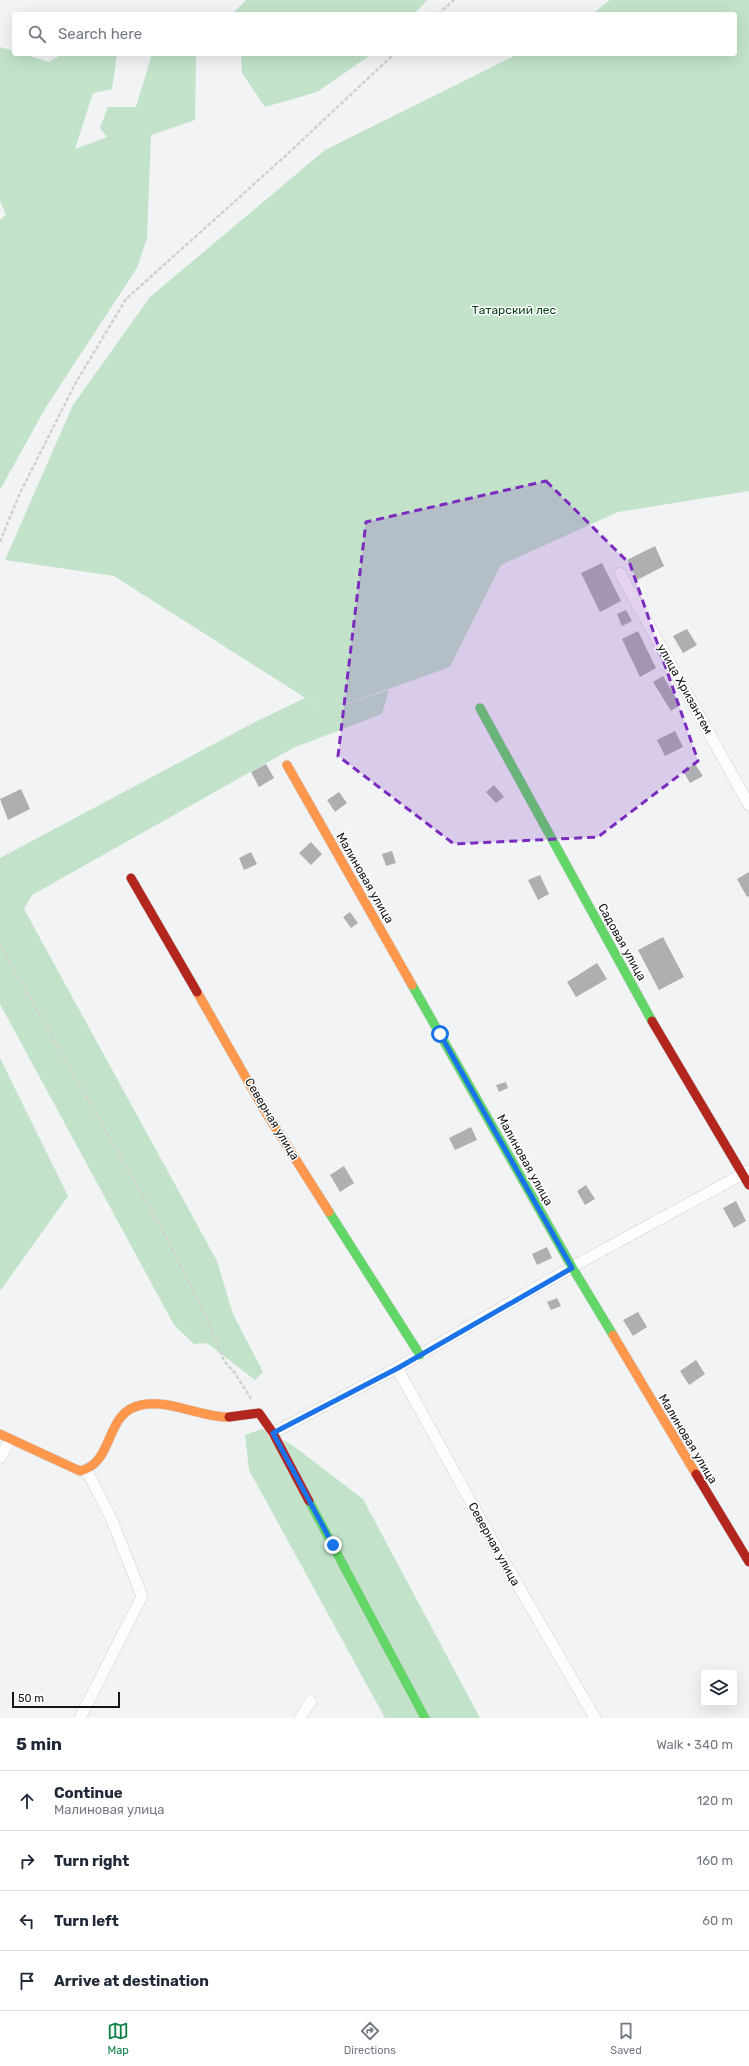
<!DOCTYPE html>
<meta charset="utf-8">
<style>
:root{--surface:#fff;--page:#f2f2f3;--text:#1f2937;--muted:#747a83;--line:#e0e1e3;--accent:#0b8043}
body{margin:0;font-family:Rubik,sans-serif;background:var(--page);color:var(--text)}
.controls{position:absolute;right:12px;bottom:12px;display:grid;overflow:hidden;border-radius:4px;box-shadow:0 4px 16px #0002}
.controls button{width:36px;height:36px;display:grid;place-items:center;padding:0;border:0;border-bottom:1px solid var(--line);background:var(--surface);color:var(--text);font:20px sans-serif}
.scale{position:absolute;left:12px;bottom:10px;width:108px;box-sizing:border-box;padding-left:4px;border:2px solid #131415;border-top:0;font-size:11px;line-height:14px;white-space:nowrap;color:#131415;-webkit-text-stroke:3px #fff;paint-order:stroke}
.stop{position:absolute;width:12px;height:12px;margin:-9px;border:3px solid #1a73e8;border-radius:50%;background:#fff}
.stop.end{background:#1a73e8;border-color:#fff;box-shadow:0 1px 4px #0008}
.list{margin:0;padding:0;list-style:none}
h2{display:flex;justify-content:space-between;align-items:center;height:52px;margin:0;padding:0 16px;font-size:17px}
h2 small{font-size:13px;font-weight:400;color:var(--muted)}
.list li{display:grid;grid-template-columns:26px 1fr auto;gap:12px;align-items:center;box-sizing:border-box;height:60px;padding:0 16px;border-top:1px solid var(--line)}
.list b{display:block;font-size:15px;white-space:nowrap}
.list p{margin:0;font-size:13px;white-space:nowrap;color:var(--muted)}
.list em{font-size:13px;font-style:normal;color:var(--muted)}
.icon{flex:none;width:22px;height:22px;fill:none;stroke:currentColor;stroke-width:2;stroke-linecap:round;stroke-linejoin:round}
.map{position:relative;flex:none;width:749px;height:1718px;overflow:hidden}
.search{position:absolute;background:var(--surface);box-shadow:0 4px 16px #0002;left:12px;right:12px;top:12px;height:44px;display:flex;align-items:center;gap:10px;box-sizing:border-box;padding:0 14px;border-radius:4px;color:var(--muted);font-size:15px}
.sheet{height:292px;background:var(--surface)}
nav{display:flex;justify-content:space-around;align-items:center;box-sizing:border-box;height:56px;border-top:1px solid var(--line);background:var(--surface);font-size:11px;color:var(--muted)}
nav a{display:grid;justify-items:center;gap:2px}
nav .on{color:var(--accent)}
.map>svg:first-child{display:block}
.green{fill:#c2e3ca}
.building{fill:#aeafb1}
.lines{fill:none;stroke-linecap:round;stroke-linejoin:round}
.street-casing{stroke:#cfd0d1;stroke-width:12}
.fast-casing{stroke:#cfd0d1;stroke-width:10}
.slow-casing{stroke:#cfd0d1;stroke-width:10}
.jam-casing{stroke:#cfd0d1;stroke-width:10}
.path{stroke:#d0d1d1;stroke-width:2.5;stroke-dasharray:4 2;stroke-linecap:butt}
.street{stroke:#fdfdfe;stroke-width:11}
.fast{stroke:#63d668;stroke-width:9}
.slow{stroke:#ff974d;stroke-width:9}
.jam{stroke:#b3261e;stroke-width:9}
.route{stroke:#1a73e8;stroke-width:5}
.marked{fill:#7b2cbf;fill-opacity:0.2;stroke:#7b2cbf;stroke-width:3;stroke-dasharray:8 5;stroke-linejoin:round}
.labels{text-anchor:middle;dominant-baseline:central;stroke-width:3;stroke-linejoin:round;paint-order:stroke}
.park-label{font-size:12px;fill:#08431e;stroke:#fff}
.street-label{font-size:12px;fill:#131415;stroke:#fff}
</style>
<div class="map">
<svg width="749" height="1718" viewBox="0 0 749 1718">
<rect width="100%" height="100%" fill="#f1f3f5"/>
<path class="green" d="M246 0H427L414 14H232Z
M610 0H749V491L618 512 501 565 450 667 335 708 389 690 382 714 293 748 32 895 24 909 217 1261 233 1314 263 1372 255 1380 207 1343 194 1344 174 1325 0 1004V858L255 722 305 698 326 711 114 576 5 560 73 405 150 297 325 150 518 54H735V14H592Z
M0 47 14 51V54H23L49 62 63 54H117L112 89 93 93 75 149 107 137 100 128 108 107H136L152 54H196L195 120 151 135 147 238 137 268 46 407 0 490V220L6 215 0 201Z
M241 54H372L317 92 265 107 242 73Z
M0 1058 68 1196 0 1291Z
M262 1429 292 1445 363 1499 480 1718H385L249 1470 245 1435Z"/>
<path class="building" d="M655 546 664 566 637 580 627 560Z
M602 563 621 601 600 612 581 573Z
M626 610 632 621 622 626 617 614Z
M687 629 697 645 683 653 673 636Z
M638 631 656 668 640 677 622 639Z
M663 676 680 705 671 711 653 682Z
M675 731 683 747 665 756 657 740Z
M266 764 274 778 259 787 251 772Z
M695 764 703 776 690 783 683 771Z
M494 785 504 797 496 803 486 792Z
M21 789 30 809 8 820 0 799Z
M339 792 347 803 335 812 327 800Z
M311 842 322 854 311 865 299 853Z
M392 851 396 863 386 866 382 854Z
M251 852 257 864 244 870 239 858Z
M749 872V896L747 897 737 879Z
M540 875 549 894 538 900 528 880Z
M350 912 358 923 351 928 343 917Z
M663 937 684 977 659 990 638 950Z
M597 963 607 979 576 997 567 982Z
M506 1082 508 1088 499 1092 496 1085Z
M471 1127 477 1140 455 1150 449 1138Z
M344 1166 354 1183 340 1192 330 1175Z
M586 1185 595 1199 585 1205 577 1191Z
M736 1201 746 1221 734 1228 723 1208Z
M547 1247 552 1258 537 1265 532 1254Z
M557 1298 561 1306 551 1310 547 1302Z
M638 1312 647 1327 633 1336 623 1320Z
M696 1360 705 1374 689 1385 680 1371Z"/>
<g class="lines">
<g class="street-casing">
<path id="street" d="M620 573 749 805
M397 1368 497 1549 595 1718
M273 1433 397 1368 572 1267 748 1171
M0 1458 10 1440
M80 1718 142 1596 111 1518 87 1471
M300 1718 311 1701"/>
</g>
<g class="fast-casing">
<path id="fast" d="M480 708 652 1021
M412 985 572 1267 613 1335
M329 1212 420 1355
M309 1501 425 1718"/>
</g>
<g class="slow-casing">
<path id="slow" d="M287 765 412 985
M197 992 265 1111 329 1212
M613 1335 696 1474
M0 1434 80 1471C115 1463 104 1412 141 1405 170 1399 199 1417 229 1417"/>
</g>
<g class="jam-casing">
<path id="jam" d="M131 878 197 992
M652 1021 749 1185
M229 1417 259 1413 273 1433 309 1501
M696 1474 749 1562"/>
</g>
<path class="path" d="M438 14 454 0
M0 542 19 495 75 384 126 299 282 159 394 54
M0 945 165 1235 211 1328 224 1361 235 1373 251 1399"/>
<use href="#street" class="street"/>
<use href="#fast" class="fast"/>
<use href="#slow" class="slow"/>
<use href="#jam" class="jam"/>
</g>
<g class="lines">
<path class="route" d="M333 1545 273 1433 398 1368 572 1268 440 1034"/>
</g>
<path class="marked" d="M546 481 630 564 698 761 598 837 454 844 338 756 366 522Z"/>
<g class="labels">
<g class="park-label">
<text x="514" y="310">Татарский лес</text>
</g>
<g class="street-label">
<text transform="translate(685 689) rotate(61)">улица Хризантем</text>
<text transform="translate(365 878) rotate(60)">Малиновая улица</text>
<text transform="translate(622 942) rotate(61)">Садовая улица</text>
<text transform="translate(272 1119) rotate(59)">Северная улица</text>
<text transform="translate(525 1160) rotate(61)">Малиновая улица</text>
<text transform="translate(688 1439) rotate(59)">Малиновая улица</text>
<text transform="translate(494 1544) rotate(61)">Северная улица</text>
</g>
</g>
</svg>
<div class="controls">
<button><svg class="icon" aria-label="layers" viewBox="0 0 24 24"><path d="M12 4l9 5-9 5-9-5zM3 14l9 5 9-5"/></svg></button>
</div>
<div class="scale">50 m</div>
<div class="stop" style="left:440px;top:1034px"></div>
<div class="stop end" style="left:333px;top:1545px"></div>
<div class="search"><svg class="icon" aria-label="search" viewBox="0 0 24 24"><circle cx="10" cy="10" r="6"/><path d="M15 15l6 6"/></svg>Search here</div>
</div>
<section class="sheet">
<h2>5 min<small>Walk · 340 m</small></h2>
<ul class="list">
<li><svg class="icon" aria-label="ahead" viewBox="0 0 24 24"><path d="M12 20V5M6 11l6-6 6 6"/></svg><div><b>Continue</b><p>Малиновая улица</p></div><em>120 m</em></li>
<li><svg class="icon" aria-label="right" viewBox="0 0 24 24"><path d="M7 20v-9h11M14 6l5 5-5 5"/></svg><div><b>Turn right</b></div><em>160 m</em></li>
<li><svg class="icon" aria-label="left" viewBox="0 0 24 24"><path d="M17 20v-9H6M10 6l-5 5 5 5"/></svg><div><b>Turn left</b></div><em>60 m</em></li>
<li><svg class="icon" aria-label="arrive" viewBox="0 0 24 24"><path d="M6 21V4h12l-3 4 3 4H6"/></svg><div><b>Arrive at destination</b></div></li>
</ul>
</section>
<nav>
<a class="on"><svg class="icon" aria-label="map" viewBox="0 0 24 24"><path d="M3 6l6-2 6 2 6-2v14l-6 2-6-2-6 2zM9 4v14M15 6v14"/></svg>Map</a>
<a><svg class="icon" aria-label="directions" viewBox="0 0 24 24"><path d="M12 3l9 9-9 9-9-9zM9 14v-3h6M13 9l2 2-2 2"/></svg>Directions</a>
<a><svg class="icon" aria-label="saved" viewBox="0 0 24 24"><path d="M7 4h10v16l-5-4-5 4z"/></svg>Saved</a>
</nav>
